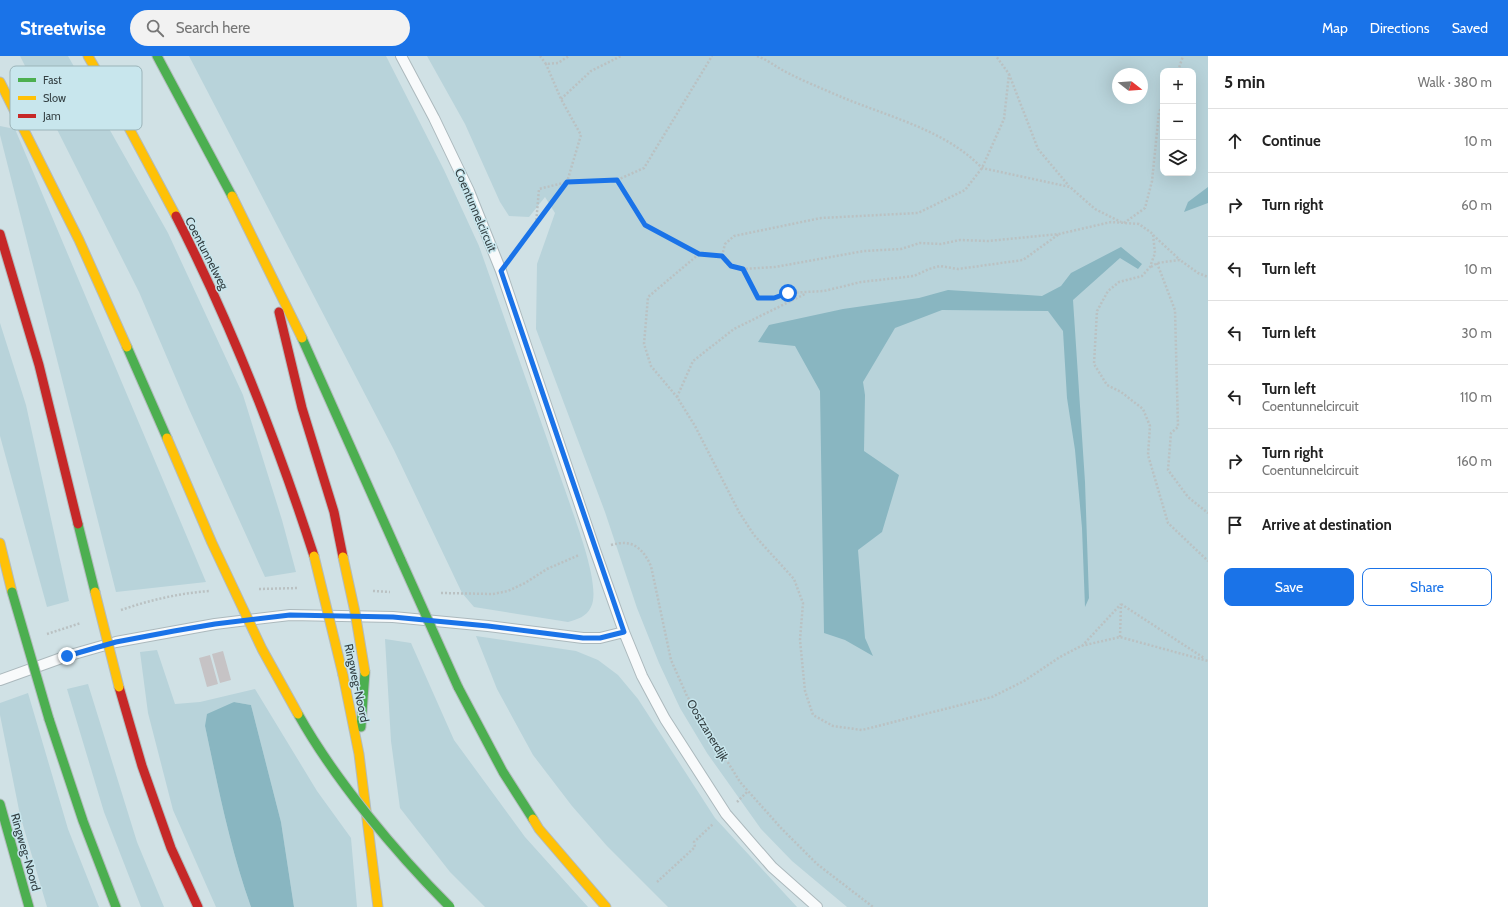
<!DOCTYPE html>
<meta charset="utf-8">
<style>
:root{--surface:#fff;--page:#f2f2f2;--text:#222;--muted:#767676;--line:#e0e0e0;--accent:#1a73e8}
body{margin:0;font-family:Cabin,sans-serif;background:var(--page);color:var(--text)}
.controls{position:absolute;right:12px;top:12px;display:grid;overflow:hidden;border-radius:8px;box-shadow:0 4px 16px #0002}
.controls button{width:36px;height:36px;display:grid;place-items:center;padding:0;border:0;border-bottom:1px solid var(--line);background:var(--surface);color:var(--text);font:20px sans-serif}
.compass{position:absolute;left:1112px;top:12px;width:36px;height:36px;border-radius:50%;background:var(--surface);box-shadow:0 4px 16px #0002;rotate:107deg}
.stop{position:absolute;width:12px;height:12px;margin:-9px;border:3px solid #1a73e8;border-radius:50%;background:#fff}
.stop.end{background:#1a73e8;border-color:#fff;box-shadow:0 1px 4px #0008}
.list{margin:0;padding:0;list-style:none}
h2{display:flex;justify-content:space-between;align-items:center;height:52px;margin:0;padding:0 16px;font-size:17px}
h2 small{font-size:13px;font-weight:400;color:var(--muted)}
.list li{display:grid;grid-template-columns:26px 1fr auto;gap:12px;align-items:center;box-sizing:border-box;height:64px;padding:0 16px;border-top:1px solid var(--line)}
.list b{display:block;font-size:15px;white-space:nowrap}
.list p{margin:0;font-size:13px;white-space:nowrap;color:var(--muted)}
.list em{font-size:13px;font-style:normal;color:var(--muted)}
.actions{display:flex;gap:8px;padding:12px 16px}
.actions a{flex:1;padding:9px 0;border:1px solid var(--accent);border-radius:8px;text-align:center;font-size:14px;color:var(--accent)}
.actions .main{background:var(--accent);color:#fff}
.icon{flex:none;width:22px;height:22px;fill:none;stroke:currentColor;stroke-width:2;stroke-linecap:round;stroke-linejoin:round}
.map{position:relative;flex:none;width:1208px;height:851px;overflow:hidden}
header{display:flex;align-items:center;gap:24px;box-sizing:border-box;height:56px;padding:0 20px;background:var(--accent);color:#fff}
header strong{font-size:19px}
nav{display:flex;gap:22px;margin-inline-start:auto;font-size:14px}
.search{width:280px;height:36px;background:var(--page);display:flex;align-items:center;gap:10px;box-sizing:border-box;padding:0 14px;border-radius:22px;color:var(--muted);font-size:15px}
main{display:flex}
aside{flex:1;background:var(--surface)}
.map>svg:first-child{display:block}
.green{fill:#b8d3da;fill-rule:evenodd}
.water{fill:#89b6c1}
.building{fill:#c6c3c5}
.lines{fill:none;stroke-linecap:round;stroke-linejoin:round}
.lane-casing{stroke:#acb9bd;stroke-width:12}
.fast-casing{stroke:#b3bcbe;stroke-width:11}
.slow-casing{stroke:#b3bcbe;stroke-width:11}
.jam-casing{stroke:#b3bcbe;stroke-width:11}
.path{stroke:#bac1c2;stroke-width:2.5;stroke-dasharray:2 2;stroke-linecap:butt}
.lane{stroke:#f8fafb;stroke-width:10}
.fast{stroke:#4caf50;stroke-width:9}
.slow{stroke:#ffc107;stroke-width:9}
.jam{stroke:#c62828;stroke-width:9}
.fast-bridge-casing{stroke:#b3bcbe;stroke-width:11;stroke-linecap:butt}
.slow-bridge-casing{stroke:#b3bcbe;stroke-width:11;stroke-linecap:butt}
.fast-bridge{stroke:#4caf50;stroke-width:9}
.slow-bridge{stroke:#ffc107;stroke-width:9}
.route{stroke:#1a73e8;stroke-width:5}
.labels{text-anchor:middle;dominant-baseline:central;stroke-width:3;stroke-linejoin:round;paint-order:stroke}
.street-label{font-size:12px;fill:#323e41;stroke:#c8e6ed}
.key{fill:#c8e6ed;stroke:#9bb4b9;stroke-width:1}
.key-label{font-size:11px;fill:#323e41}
</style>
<header>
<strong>Streetwise</strong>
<div class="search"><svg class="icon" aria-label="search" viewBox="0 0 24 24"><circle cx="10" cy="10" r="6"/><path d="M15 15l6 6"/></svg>Search here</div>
<nav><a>Map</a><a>Directions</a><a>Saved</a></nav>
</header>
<main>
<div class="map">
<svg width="1208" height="851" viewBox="0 0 1208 851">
<rect width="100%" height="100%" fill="#d0e1e5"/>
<path class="green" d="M20 0H68L168 177 243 339 282 464 296 516 265 521 189 353 139 236Z
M189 0H386L444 114 479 190 571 451C578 472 601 532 591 551 586 561 578 563 568 566L474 551 462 537 394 394Z
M427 0H1208V851H847L792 805 761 773 707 697 680 652 659 607 637 552 605 456 536 273 537 208 555 157 545 141 529 161 509 160 500 146 465 68ZM1163 15H1193V117H1163ZM1118 18H1142V42H1118Z
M0 70 15 73 206 526 116 536 0 79Z
M0 267 26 349 69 545 47 551 0 380Z
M476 580 576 595 598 604 618 619 638 643 715 762 797 851H668L607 790 572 750 533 699 497 633Z
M385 583 411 587 454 684 525 781 588 851H485L450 816 400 752 391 685Z
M157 594 175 648 200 646 255 633 317 735 351 782 357 851H294L281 766 251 649 234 646 205 670C218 731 230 792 251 851H216L173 754 148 657 140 596Z
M88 628 137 786 164 851H141L104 756 67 633Z
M28 637 68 773 99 851H47L20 759 0 659V647Z"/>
<path class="water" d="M1208 131V147L1184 156 1188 146Z
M1121 191 1142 208 1138 213 1120 202 1073 244 1085 426 1089 542 1085 551 1082 472 1075 394 1067 342 1063 275 1048 255 942 254 895 272 863 326 865 339 864 395 899 419 882 476 858 494 865 582 873 600 845 584 824 577 820 335 795 290 758 286 769 269 843 253 919 242 948 234 1042 240 1061 230 1071 217Z
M234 646 251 649 281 766 294 851H251C230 792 218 731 205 670L207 658Z"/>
<path class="building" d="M223 595 231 624 220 627 212 598Z
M210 599 218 628 207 631 199 602Z"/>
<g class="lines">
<g class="lane-casing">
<path id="lane" d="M401 0 434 62 469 135 501 215 595 494 624 576 642 620 665 663 726 758 772 811 817 851
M0 624 67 600 116 586 215 568 290 559 393 561 488 570 583 582H600L624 576"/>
</g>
<g class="fast-casing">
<path id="fast" d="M157 0 232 140
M302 282 401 504
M127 291 167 382
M78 468 95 536
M458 631 503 716 533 763
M49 663 83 765 116 851
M361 671 365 616
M0 748 29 851"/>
</g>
<g class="slow-casing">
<path id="slow" d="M88 0 122 59 176 160
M0 26 79 184 127 291
M232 140 302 282
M0 487 12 536
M343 619 359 698 378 851
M533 763 539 773 606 851"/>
</g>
<g class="jam-casing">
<path id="jam" d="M176 160C232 270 276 383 314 500
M0 178 39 309 78 468
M279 256 302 352 334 456 343 501
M119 631 142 710 171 792 198 851"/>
</g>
<path class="path" d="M540 0 546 8 558 7 569 0
M757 0C768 4 776 11 786 16 803 25 821 32 839 40 886 60 946 74 982 112L1070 131 1095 153 1121 166
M1178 15 1183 0
M1009 18 1038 93 1069 130
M561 43 591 15 621 0
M617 124 644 112 712 0
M1124 167 1145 152 1152 125 1159 56 1163 49
M536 168 539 133 567 126 617 124 645 169 699 198 722 200 731 210 743 213 775 211 864 195 901 193 920 187 941 188 960 184 988 185 1059 178 1111 166 1139 168 1153 178 1155 197 1150 211 1142 220 1119 226 1108 235 1097 255 1094 308 1107 329 1121 336 1143 353 1150 370 1148 399 1168 467 1208 505
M1153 179 1180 204
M699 198 648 241 644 288 651 310 677 341 695 370 739 456 754 479 794 523 803 547 800 584 805 635 813 659 833 670 862 674 992 641 1024 625 1060 601 1081 590 1120 581 1208 605
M722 200 725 188 734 180 821 162 918 157 965 134 982 112 1004 63 1009 18 996 0
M512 201 567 126 581 79 561 43 546 8
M1157 207 1175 254 1178 371 1171 377 1168 414 1188 441 1208 457
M1151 211 1157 207 1180 204 1198 217 1208 221
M743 213 758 242H774L788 237 824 235 861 226 914 220 929 213 940 210 958 213 1023 204 1059 178
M677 341 693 305 734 273 805 238
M611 489C632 483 642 491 651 510L671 604 687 640 740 726 781 772 817 808 873 851
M259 533 298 532
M373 535 390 536
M441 537 493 538 508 535 525 527 547 513 579 499
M1121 548 1204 602
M121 554C150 544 180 537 210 535
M47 578 81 567
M1120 581 1121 548
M1082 590 1121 548
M737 746 748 735
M657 826 695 791 694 786 713 768"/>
<use href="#lane" class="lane"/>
<use href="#fast" class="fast"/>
<use href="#slow" class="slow"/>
<use href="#jam" class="jam"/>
<g class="fast-bridge-casing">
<path id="fast-bridge" d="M401 504 458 631
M12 536 49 663
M298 658C335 724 396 797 450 851"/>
</g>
<g class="slow-bridge-casing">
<path id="slow-bridge" d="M167 382 212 487 262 593 298 658
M314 500 343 619
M343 501 355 556 365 616
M95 536 119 631"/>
</g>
<use href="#fast-bridge" class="fast-bridge"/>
<use href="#slow-bridge" class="slow-bridge"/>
</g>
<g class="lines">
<path class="route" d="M67 600 116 586 174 575 215 568 290 559 393 561 488 570 583 582H600L624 576 501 215 567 126 617 124 645 169 699 198 722 200 731 210 743 213 758 242H774L788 237"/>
</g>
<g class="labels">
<g class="street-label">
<text transform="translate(476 154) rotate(67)">Coentunnelcircuit</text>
<text transform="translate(207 197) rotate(63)">Coentunnelweg</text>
<text transform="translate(357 627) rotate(78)">Ringweg-Noord</text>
<text transform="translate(708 674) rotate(59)">Oostzanerdijk</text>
<text transform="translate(26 796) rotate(74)">Ringweg-Noord</text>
</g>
</g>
<rect x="10" y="10" width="132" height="64" rx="6" class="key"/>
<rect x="18" y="22" width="18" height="4" fill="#4caf50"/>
<rect x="18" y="40" width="18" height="4" fill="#ffc107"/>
<rect x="18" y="58" width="18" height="4" fill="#c62828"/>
<g class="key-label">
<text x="43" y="28">Fast</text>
<text x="43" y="46">Slow</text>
<text x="43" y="64">Jam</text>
</g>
</svg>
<div class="controls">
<button>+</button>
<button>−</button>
<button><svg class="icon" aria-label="layers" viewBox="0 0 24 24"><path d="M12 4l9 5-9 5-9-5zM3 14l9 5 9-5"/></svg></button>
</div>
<svg class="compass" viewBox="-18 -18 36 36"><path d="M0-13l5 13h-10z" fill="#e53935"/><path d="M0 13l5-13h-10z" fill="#767676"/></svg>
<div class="stop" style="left:788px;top:237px"></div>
<div class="stop end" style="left:67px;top:600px"></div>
</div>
<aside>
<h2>5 min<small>Walk · 380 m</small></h2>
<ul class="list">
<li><svg class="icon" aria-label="ahead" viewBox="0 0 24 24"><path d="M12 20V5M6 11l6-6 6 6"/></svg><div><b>Continue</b></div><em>10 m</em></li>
<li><svg class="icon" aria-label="right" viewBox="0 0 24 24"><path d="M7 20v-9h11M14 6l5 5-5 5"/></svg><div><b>Turn right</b></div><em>60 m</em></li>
<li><svg class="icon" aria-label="left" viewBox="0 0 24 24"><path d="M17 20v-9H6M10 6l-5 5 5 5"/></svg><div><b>Turn left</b></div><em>10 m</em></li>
<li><svg class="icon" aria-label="left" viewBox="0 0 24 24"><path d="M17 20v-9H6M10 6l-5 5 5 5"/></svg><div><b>Turn left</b></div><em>30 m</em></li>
<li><svg class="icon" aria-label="left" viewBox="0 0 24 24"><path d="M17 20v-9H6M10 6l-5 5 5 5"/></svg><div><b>Turn left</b><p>Coentunnelcircuit</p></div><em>110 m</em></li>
<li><svg class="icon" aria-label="right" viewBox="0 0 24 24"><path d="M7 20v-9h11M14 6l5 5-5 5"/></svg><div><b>Turn right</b><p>Coentunnelcircuit</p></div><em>160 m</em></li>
<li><svg class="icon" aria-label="arrive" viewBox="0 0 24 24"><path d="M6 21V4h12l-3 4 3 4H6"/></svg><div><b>Arrive at destination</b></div></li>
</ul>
<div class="actions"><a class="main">Save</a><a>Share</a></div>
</aside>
</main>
